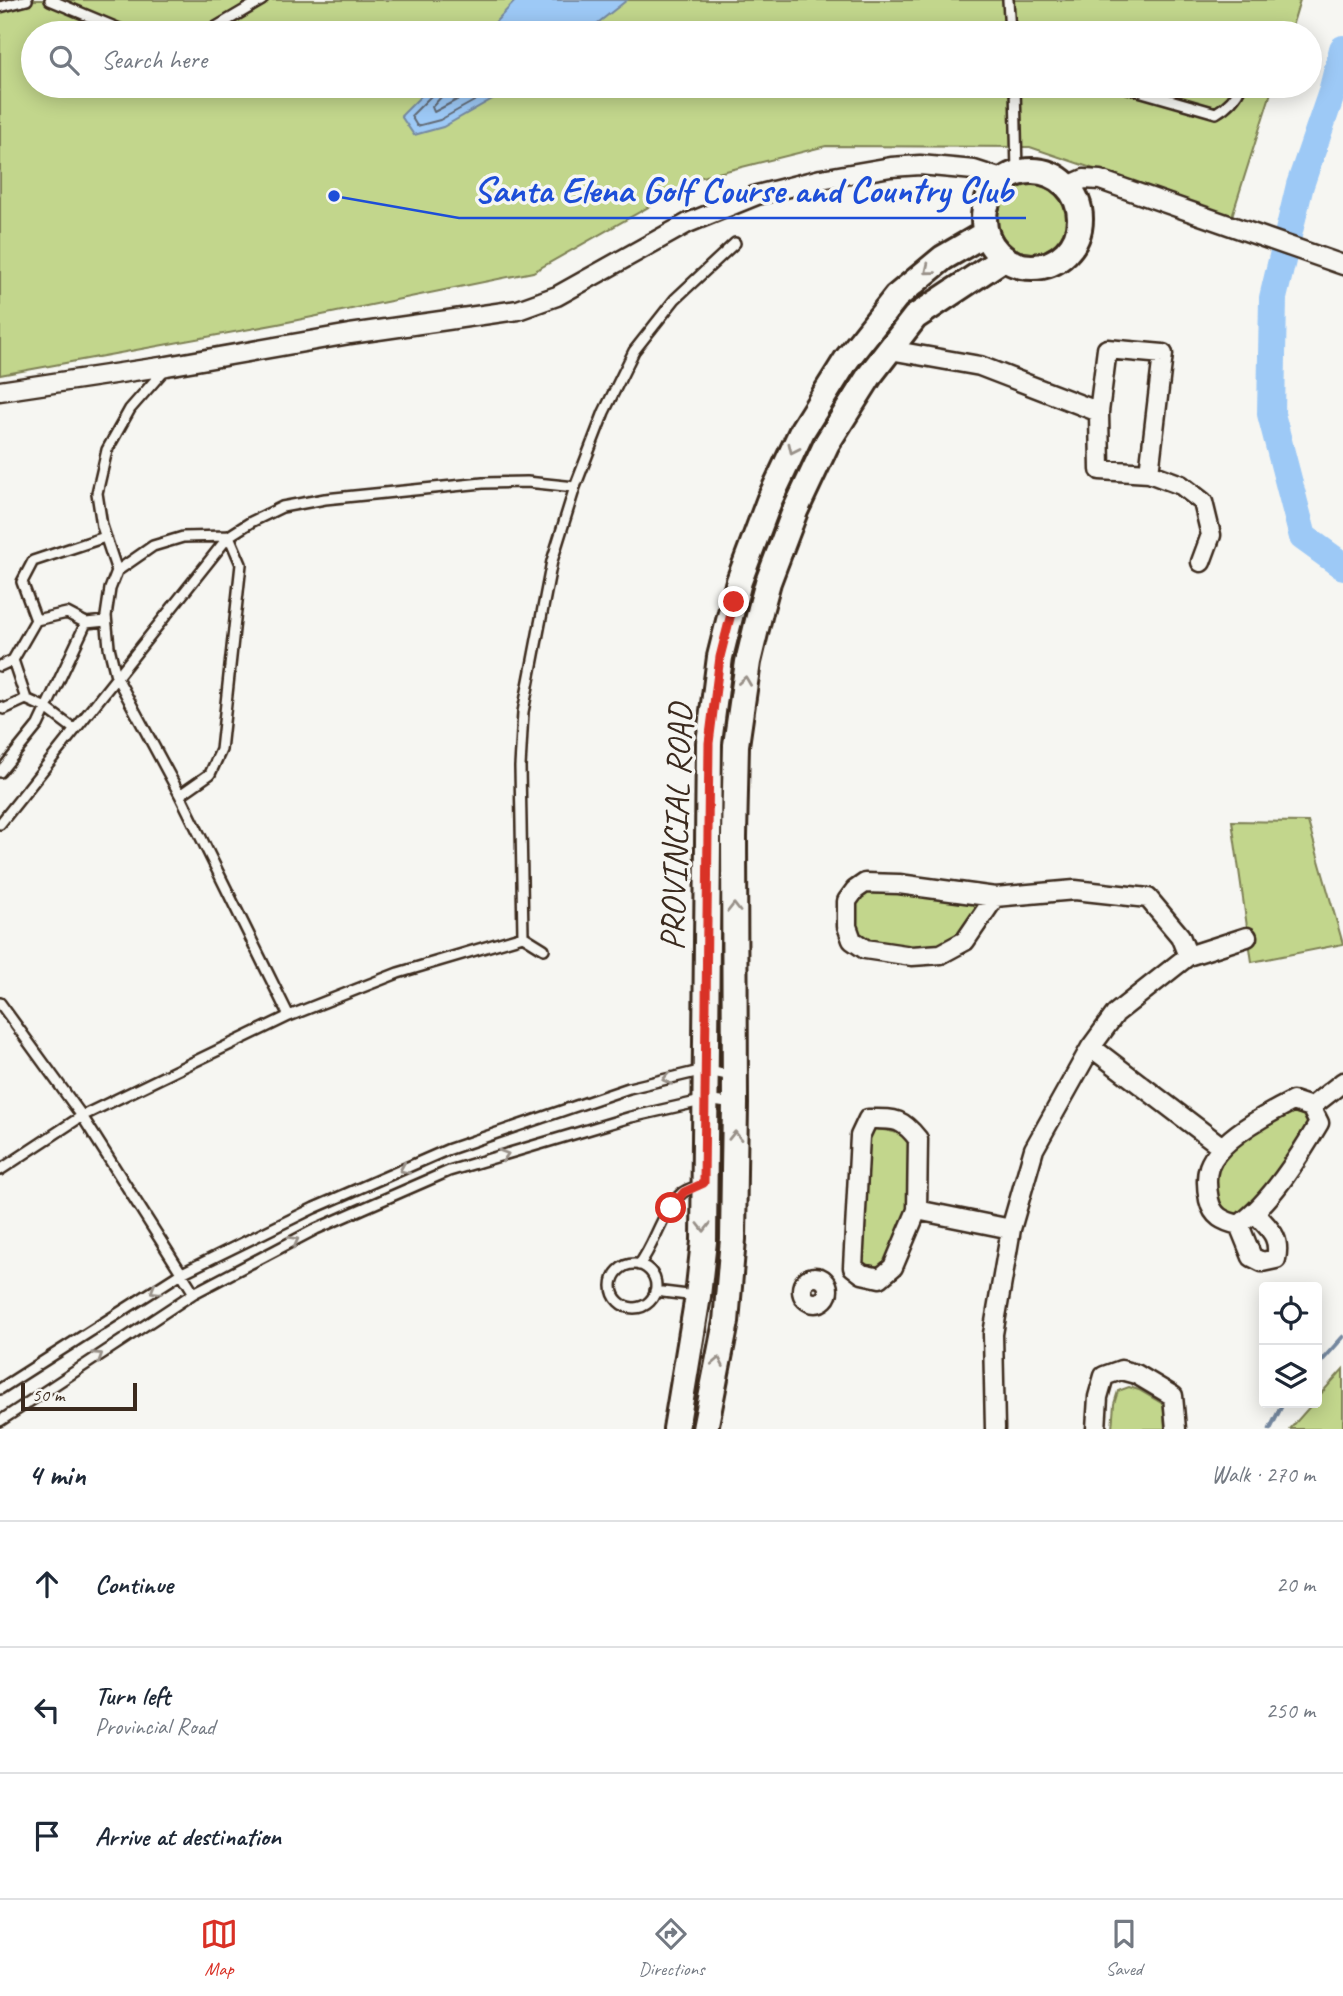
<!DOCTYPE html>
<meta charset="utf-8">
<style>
:root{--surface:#fff;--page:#f2f2f3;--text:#1f2937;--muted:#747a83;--line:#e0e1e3;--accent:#d93025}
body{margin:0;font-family:Caveat,sans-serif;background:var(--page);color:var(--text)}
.controls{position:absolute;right:21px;bottom:21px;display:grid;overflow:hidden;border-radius:7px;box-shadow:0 4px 18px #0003}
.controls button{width:63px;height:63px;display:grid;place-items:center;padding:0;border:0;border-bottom:2px solid var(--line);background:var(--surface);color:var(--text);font:35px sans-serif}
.scale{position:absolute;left:21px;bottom:18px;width:116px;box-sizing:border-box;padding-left:7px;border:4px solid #3b2a1e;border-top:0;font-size:19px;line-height:24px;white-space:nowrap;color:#3b2a1e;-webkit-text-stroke:5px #f6f6f2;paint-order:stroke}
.stop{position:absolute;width:21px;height:21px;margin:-16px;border:5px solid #d93025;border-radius:50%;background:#fff}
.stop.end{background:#d93025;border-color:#fff;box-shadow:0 2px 7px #0008}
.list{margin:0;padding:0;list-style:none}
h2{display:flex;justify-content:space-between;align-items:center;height:91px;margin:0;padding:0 28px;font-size:30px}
h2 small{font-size:23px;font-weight:400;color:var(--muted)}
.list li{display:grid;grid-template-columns:46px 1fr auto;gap:21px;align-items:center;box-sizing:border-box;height:126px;padding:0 28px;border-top:2px solid var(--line)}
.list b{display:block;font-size:26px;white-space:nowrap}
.list p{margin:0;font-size:23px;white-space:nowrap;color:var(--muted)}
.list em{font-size:23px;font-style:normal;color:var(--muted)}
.icon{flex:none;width:38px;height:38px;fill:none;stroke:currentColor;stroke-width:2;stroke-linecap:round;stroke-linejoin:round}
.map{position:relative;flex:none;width:1343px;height:1429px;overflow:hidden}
.search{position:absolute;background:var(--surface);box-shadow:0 4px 18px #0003;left:21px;right:21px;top:21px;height:77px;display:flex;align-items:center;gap:18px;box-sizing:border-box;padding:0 24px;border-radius:38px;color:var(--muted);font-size:26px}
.sheet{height:469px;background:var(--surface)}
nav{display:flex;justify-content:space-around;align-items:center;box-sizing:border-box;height:98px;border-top:2px solid var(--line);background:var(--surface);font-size:19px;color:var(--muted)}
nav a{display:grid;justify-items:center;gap:4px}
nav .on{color:var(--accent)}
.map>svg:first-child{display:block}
.green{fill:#c2d68c;stroke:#7e8055;stroke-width:2}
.water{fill:#9dc9f6;stroke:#7689a0;stroke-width:2}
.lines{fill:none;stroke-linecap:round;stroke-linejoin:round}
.shore{stroke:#626a74;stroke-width:2}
.stream{stroke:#7689a0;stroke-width:4.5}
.river{stroke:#9dc9f6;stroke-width:28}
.lane-casing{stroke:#3b2a1e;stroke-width:14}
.street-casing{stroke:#3b2a1e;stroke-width:23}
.secondary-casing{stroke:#3b2a1e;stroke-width:30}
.lane{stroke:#f6f6f2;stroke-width:9}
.street{stroke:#f6f6f2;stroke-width:18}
.secondary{stroke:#f6f6f2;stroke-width:24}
.oneway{stroke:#989088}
.route{stroke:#d93025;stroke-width:9}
.labels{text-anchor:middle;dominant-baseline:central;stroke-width:7;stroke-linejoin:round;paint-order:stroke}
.street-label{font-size:35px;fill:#3b2a1e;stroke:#f6f6f2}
.leader{fill:none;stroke:#1d4ed8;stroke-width:2.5}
.callout-dot{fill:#1d4ed8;stroke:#f6f6f2;stroke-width:2.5}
.callout-label{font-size:37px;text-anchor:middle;font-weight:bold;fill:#1d4ed8;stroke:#f6f6f2;stroke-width:7;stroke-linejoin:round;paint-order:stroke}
</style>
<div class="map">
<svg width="1343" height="1429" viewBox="0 0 1343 1429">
<rect width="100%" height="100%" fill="#f6f6f2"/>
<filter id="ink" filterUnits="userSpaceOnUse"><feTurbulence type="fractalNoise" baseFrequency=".0143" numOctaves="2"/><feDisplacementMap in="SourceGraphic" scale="14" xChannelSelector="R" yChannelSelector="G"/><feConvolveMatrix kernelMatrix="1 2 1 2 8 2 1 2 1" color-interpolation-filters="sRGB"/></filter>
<g filter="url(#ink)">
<path class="green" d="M0 0H1300L1290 33H33V86H1273L1232 216 1030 147 826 146 702 177 533 272 278 324 0 375Z
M998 219a34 34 0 1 1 68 0a34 34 0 1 1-68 0Z
M1232 821 1308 822 1343 944 1252 962Z
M855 890 995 897 941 954 852 940Z
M1288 1110 1303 1115 1310 1129 1299 1147 1241 1216C1227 1213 1219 1209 1215 1194 1206 1148 1256 1130 1288 1110Z
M870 1129C890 1130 901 1131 914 1147L912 1209 892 1258 880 1267 864 1264 857 1258 862 1144Z
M1343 1369V1429H1290L1313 1403H1317V1398Z
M1129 1387 1139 1390 1163 1404 1165 1429H1112L1114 1404 1118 1391Z"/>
<path class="water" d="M516 0H627L585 33H485Z
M431 86H515L443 127 414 135 401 116Z"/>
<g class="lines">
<path class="shore" d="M435 86 434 93 411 116 417 126 440 120 501 86
M444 86 442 96 432 107 434 112 483 86"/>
<path class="stream" d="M1317 1366 1343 1337
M1270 1429 1283 1403"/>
<path class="river" d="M1343 49 1332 92 1300 185 1273 298 1271 414 1303 537 1343 566"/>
<g class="lane-casing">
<path id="lane" d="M50 0 129 33
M1008 0 1010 33
M0 7 27 0
M206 33 262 0
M1015 86 1017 173
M1121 86 1216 113C1228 106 1236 98 1241 86
M117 571 102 526 97 493 107 450 130 409 166 368
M36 620 22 582 33 561 105 537
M0 666 13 660
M0 707 4 709 26 699
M74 729 46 708 26 699 13 660 36 620 67 613 86 623 106 621
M0 772 38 725 86 623
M180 795 210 774 221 750 241 564 229 536 183 537 153 546 117 571 110 589 106 616 109 647 116 676 180 795 289 1016
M0 824 229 536 251 522 282 507 325 499 483 483 527 482 575 487
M523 936 544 949
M0 1003 82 1116 194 1293
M0 1170 82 1116 289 1016 398 973 523 936 520 767 523 712 552 561 575 487 604 412 634 351 675 299 735 243
M612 1286a22 22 0 1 1 44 0a22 22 0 1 1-44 0Z
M639 1265C656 1243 661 1212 682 1193 687 1189 696 1187 703 1184
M655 1291 696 1296
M0 1389 180 1274 314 1208 447 1150 629 1088 704 1070 732 1076
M0 1421 194 1293 316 1229 449 1171 631 1117 706 1100 734 1104"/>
</g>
<g class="street-casing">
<path id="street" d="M1068 186 1084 179 1100 180 1343 265
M1107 349 1163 354 1149 473 1100 470 1099 412Z
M890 350 980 366 1099 412
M0 391 167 366 350 334 518 310 557 296 688 223 757 195 821 179 891 167 920 165 974 170 1005 180
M1149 473 1181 485 1203 502 1211 535 1201 562
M995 897 965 941 941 954 912 956 865 949 852 940 847 926V901L855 890 865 883 899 884 995 897 1075 890 1148 898 1180 936 1188 956
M1091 1047 1222 1147
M1293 1101 1311 1107 1319 1123C1299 1157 1271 1202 1239 1225 1223 1221 1213 1217 1209 1200 1207 1190 1206 1176 1209 1167 1219 1139 1267 1114 1293 1101Z
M1311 1107 1343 1082
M868 1119C894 1119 901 1117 918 1139L917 1210 893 1267 880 1278 862 1274 853 1267 860 1136Z
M917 1210 1011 1229
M1239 1225 1252 1257 1262 1262 1276 1259C1281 1236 1269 1229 1255 1213
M802 1290a13 13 0 1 1 26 0a13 13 0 1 1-26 0Z
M995 1429 993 1334 1011 1229 1034 1149 1091 1047 1116 1013 1188 956 1247 937
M1096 1429 1098 1397 1104 1376 1121 1370 1136 1374 1173 1396 1176 1429"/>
</g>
<g class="secondary-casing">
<path id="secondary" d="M984 219a48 48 0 1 1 96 0a48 48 0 1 1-96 0Z
M676 1429 698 1296 704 1241 709 743 720 657 739 581 769 501 803 429 847 359 896 297 943 258 986 233
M705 1429 726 1322 733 1239 735 1104 734 837 736 745 748 662 761 608 768 582 795 511 827 443 870 375 915 317 1004 258"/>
</g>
<use href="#lane" class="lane"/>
<use href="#street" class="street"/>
<use href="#secondary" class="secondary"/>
</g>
<defs><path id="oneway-chevron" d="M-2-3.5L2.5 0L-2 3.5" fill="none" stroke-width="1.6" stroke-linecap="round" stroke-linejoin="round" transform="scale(1.75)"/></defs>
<g class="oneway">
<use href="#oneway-chevron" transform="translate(929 270) rotate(141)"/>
<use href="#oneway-chevron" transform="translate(793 449) rotate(115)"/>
<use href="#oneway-chevron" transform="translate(745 681) rotate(-82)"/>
<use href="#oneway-chevron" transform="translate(734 908) rotate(-90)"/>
<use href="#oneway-chevron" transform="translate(667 1079) rotate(167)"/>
<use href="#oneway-chevron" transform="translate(735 1136) rotate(-89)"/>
<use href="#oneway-chevron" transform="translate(504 1155) rotate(-17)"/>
<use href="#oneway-chevron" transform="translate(404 1169) rotate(156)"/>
<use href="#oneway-chevron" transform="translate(704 1227) rotate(90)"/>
<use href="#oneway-chevron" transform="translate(294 1241) rotate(-28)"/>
<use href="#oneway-chevron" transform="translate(155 1290) rotate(148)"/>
<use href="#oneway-chevron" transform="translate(98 1356) rotate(-33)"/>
<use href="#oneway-chevron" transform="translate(718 1362) rotate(-79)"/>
</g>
</g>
<g class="lines" filter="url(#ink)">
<path class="route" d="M671 1208 684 1192 704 1183 709 743 720 657 734 602"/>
</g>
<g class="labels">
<g class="street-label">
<text transform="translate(676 827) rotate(-88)">PROVINCIAL ROAD</text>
</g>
</g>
<path class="leader" d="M334 196L459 218H1026"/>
<circle class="callout-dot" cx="334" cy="196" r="7"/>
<g class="callout-label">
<text x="743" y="202">Santa Elena Golf Course and Country Club</text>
</g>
</svg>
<div class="controls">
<button><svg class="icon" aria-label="locate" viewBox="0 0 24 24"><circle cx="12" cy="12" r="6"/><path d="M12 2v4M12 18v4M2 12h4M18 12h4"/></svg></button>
<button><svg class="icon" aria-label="layers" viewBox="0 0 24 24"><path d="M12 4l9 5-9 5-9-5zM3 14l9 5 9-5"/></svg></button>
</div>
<div class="scale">50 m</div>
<div class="stop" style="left:671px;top:1208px"></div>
<div class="stop end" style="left:734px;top:602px"></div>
<div class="search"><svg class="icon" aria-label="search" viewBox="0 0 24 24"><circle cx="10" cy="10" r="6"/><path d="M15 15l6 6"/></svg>Search here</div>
</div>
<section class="sheet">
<h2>4 min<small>Walk · 270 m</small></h2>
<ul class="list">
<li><svg class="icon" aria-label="ahead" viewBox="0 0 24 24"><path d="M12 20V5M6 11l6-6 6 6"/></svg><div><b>Continue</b></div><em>20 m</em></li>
<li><svg class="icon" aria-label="left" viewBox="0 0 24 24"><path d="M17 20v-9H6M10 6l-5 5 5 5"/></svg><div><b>Turn left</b><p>Provincial Road</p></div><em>250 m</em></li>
<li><svg class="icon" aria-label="arrive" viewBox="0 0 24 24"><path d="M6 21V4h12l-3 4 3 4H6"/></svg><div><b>Arrive at destination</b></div></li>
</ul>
</section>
<nav>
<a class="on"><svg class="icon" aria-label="map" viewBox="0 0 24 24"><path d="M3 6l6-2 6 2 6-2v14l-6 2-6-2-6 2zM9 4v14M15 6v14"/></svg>Map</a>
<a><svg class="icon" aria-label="directions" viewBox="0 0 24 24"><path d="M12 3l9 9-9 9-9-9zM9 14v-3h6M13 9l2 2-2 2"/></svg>Directions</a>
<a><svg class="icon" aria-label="saved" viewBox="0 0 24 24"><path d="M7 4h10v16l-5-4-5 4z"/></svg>Saved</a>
</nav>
